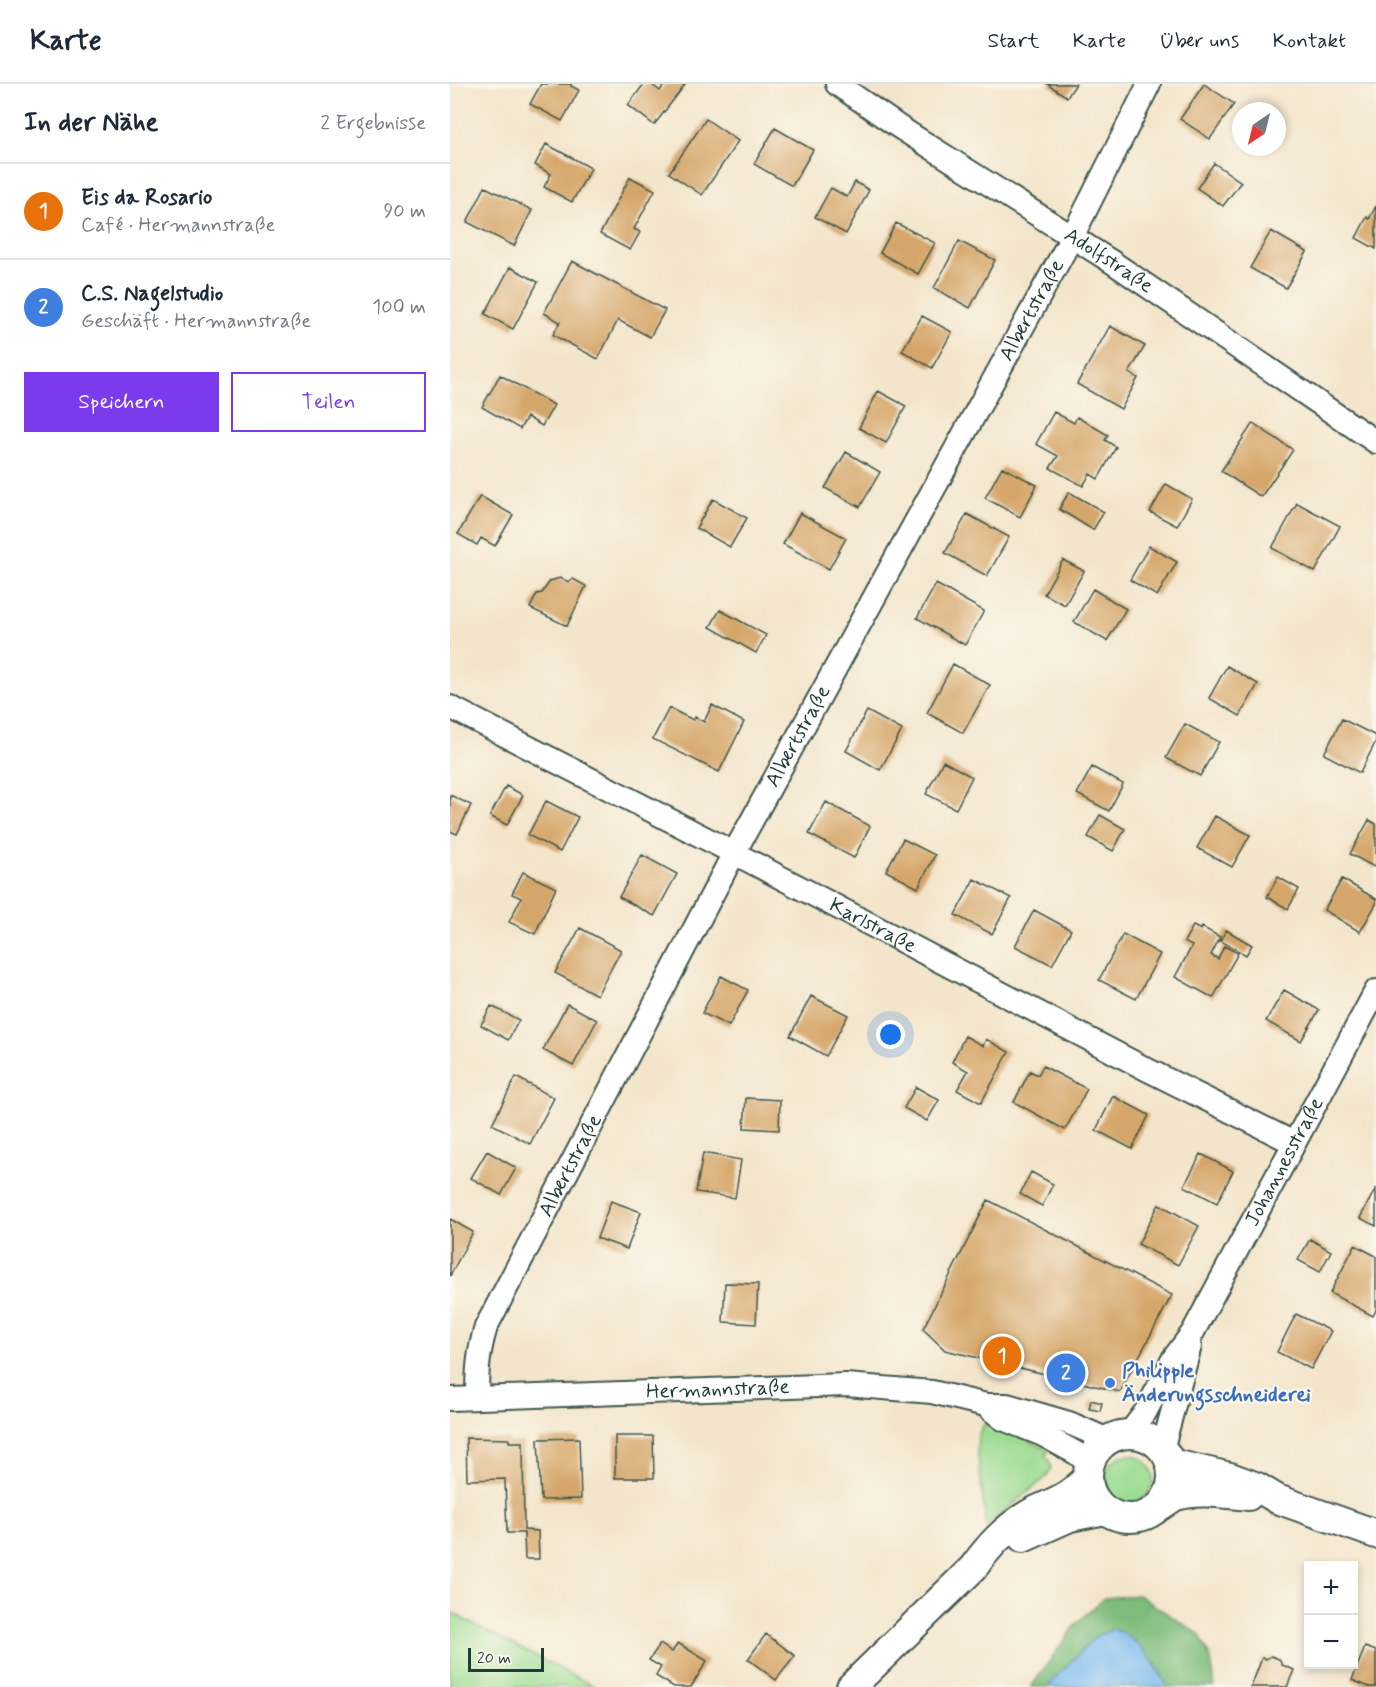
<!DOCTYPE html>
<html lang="de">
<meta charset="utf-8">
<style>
:root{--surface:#fff;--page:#f6f6f7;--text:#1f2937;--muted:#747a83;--line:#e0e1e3;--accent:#7c3aed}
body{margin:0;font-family:Mynerve,sans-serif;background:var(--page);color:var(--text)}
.controls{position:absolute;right:18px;bottom:18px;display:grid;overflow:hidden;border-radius:0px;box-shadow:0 3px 9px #0003}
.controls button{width:54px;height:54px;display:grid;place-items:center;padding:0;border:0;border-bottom:2px solid var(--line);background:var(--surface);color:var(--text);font:30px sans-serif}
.compass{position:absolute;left:782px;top:18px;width:54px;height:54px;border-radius:50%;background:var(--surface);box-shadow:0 3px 9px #0003;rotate:215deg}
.scale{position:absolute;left:18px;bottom:15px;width:76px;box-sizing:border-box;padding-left:6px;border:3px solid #1f3d34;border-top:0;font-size:16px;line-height:21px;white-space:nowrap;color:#1f3d34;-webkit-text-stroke:4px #fbf7ec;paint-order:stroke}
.you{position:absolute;left:441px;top:951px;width:21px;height:21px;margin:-15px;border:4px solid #fff;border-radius:50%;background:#1a73e8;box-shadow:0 0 0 9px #1a73e833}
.badge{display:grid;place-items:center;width:39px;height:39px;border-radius:50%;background:var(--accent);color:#fff;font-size:20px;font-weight:700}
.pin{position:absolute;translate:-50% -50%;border:3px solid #fff;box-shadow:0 2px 6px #0006}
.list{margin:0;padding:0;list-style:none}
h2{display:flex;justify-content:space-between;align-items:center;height:78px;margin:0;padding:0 24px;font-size:26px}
h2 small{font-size:20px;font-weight:400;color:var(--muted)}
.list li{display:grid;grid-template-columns:39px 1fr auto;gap:18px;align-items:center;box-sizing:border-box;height:96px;padding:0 24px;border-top:2px solid var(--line)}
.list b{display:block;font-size:22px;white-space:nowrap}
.list p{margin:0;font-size:20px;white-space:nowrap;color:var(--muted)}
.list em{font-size:20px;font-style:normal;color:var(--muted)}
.actions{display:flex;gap:12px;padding:18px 24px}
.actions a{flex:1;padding:14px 0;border:2px solid var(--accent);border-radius:0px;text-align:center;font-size:21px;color:var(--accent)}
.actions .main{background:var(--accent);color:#fff}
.map{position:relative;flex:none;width:926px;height:1603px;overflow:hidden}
header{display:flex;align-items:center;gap:36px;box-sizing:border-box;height:84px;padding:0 30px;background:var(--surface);border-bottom:2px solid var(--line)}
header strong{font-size:28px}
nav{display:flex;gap:33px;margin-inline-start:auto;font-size:21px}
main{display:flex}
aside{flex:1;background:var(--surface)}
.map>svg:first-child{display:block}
.green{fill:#9cdc92;stroke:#5e8c63;stroke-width:1.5}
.forest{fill:#7dbc7c;stroke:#4e7c58;stroke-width:1.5}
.water{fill:#7dbcf1;stroke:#4e7c92;stroke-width:1.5}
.building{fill:#d5a669}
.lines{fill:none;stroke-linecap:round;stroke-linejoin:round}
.minor-casing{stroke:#3f564b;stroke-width:26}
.tertiary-casing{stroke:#3f564b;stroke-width:32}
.minor{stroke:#fff;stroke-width:22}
.tertiary{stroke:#fff;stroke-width:28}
.shop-dot{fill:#3f7fe0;stroke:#fbf7ec;stroke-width:2}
.labels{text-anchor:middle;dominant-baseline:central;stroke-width:4.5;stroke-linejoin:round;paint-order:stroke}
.street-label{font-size:21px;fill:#1f3d34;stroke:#fbf7ec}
.shop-label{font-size:21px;font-weight:bold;fill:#366cbe;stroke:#fbf7ec;text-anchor:start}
</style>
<header>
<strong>Karte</strong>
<nav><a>Start</a><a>Karte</a><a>Über uns</a><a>Kontakt</a></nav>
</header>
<main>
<aside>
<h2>In der Nähe<small>2 Ergebnisse</small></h2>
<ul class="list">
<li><span class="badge" style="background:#e8710a">1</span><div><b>Eis da Rosario</b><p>Café · Hermannstraße</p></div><em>90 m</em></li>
<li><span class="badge" style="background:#3f7fe0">2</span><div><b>C.S. Nagelstudio</b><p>Geschäft · Hermannstraße</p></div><em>100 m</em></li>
</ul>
<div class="actions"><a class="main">Speichern</a><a>Teilen</a></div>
</aside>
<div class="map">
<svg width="926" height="1603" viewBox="0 0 926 1603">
<rect width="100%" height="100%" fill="#fbf7ec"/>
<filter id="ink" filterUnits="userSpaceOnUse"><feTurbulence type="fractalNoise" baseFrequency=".0167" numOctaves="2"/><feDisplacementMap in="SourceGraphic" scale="12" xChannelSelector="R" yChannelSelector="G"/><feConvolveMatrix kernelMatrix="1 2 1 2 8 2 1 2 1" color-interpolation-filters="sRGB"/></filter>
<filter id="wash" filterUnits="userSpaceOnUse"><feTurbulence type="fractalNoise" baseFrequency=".008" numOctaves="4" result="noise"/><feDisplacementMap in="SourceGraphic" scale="24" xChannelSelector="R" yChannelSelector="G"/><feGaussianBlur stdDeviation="1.35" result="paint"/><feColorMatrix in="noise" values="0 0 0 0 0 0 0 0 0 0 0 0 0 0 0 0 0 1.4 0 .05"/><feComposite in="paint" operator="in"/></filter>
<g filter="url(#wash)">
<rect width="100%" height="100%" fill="#f3e5cb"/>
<path class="green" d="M534 1340 566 1350 599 1367 595 1372 599 1376 601 1384 596 1393 536 1443 527 1363 528 1352Z
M655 1395a24 24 0 1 1 48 0a24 24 0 1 1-48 0Z
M0 1528 145 1603H0Z"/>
<path class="forest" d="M688 1511 749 1550 761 1575 765 1603H718L705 1579 603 1596 599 1603H581L626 1540 654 1514Z"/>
<path class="water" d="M664 1545C691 1555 704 1579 718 1603H599L603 1596 646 1552Z"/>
<g id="blocks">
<path class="building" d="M91 0H121V2L129 6 112 37 80 20Z
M194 0H201L210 7 215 0 235 1 204 41 178 21Z
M597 0H626L617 13Z
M754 0 784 20 760 55 730 35Z
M256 35 288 57 252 111 219 89Z
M325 44 363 66 342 102 304 80Z
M96 60 141 84 122 118 94 103 101 90 85 81Z
M764 79 791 98 773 122 747 104Z
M180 93 205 106 184 145 190 148 180 166 150 150Z
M405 98 419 106 396 150 365 133 381 104 397 113Z
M35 103 82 126 64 162 17 138Z
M926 122V165L906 154 917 133 919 135Z
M446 139 485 159 468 190 430 169Z
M821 147 857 168 836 204 800 184Z
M509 157 545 176 520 224 484 204Z
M122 177 215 226 200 253 168 236 148 275 103 251 110 238 94 229Z
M60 183 88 198 63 245 35 230Z
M472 232 502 248 482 284 452 267Z
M660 242 695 262 679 289 688 294 671 325 627 300Z
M50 291 104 321 92 342 77 333 70 345 32 323Z
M428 307 456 322 436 359 409 344Z
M604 328 624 339 627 333 658 351 655 356 666 363 648 395 640 390 633 402 600 384 608 372 586 360Z
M803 339 843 366 811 413 771 387Z
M396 368 430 388 410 423 375 404Z
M552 383 587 401 570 433 535 414Z
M716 400 742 415 727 442 700 428Z
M619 408 654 428 643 446 609 425Z
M30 412 63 431 45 462 31 454 27 461 8 450Z
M263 415 297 434 280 463 246 444Z
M847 419 890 442 865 488 822 464Z
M350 429 396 454 379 485 333 460Z
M517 430 559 453 537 492 495 469Z
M699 462 727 478 707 512 680 496Z
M613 476 634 487 615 521 594 510Z
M110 494 119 498 123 495 136 502 117 542 80 524 87 510 92 509 100 497Z
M486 500 534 527 515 561 467 534Z
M643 505 676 525 657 557 624 538Z
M270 526 316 551 306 569 260 543Z
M503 580 540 601 513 649 477 629Z
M777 582 808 600 790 632 759 614Z
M262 621 294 638 269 688 203 655 219 624 243 636 245 633 254 638Z
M417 627 452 646 430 686 396 667Z
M892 635 926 652V657L910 689 874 670Z
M735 640 769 658 750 692 716 674Z
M493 677 522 693 506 725 476 710Z
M642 683 673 700 659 727 627 710Z
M56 702 73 711 57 741 40 732Z
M0 711 21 721 7 750 0 747Z
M96 717 128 733 110 768 78 751Z
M376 718 420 742 404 774 359 750Z
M650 731 675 745 663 767 638 753Z
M765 732 800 751 782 783 747 764Z
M919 736 926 740V784L900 770Z
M453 755 485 771 468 804 436 787Z
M192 771 227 790 204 832 169 813Z
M73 788 106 804 85 850 59 838 71 814 62 810Z
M828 793 849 805 838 825 817 813Z
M524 795 561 814 542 850 505 831Z
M892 795 926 815V820L910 848 874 826Z
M584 826 621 846 602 881 565 862Z
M743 842 751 846 752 843 770 853 761 871 768 875 774 862 788 869 763 914 725 893 742 862 734 858Z
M130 844 171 866 147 911 105 889Z
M776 846 802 861 796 871 770 857Z
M673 850 710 870 686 915 649 896Z
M271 892 298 906 279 942 252 929Z
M834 906 869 926 851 957 816 937Z
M361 912 398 931 376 972 340 952Z
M117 920 147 936 123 982 93 966Z
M41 922 69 936 58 956 31 941Z
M515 952 533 962 536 955 559 968 531 1019 507 1006 518 987 502 978Z
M593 982 637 1005 615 1046 564 1018 580 987 588 991Z
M66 993 104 1014 80 1060 42 1040Z
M466 1003 489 1016 477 1037 454 1024Z
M663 1012 699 1031 682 1065 646 1046Z
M296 1014 330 1016 329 1046 294 1044Z
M37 1067 66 1084 51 1111 21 1094Z
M253 1069 291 1076 285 1114 246 1108Z
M751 1070 783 1087 767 1119 734 1102Z
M581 1088 603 1100 592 1122 570 1110Z
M926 1104V1142L910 1134Z
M538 1116 722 1211 670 1308 495 1266 473 1245Z
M161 1117 191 1128 177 1165 147 1154Z
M709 1120 749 1142 728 1181 688 1160Z
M0 1135 23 1148 0 1192Z
M860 1155 881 1167 870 1188 848 1176Z
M905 1161 926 1172V1226L923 1232 880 1209Z
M275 1199 308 1200 306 1240 273 1238Z
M846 1230 881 1247 861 1285 827 1268Z
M641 1316 652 1319 650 1327 639 1325Z
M165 1352H203L204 1394H165Z
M16 1354 59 1355V1358H73L74 1446 88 1447 89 1475H75L74 1449H57L55 1395 17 1396Z
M129 1354 131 1415 91 1416 88 1355Z
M316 1550 345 1572 326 1596 298 1575Z
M228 1559 257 1577 241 1603H224L206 1592 211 1583 199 1576 210 1560 222 1568Z
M915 1563 926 1567V1603H919L902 1596Z
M821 1572 829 1575 832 1581 844 1586 837 1603H801L812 1574 816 1575Z"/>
</g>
</g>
<g filter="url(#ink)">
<use href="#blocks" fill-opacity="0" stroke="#3f564b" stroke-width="1.5"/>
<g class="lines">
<g class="minor-casing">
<g id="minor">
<path id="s1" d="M387 0 449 43 662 178 926 358"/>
<path id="s2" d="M0 623 284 769 696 985 844 1059"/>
<path id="s3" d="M27 1314C27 1287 28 1269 36 1243L284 769 622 153 699 0"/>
<path id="s4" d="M0 1315 396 1301 482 1308 536 1321H557L619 1339 658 1356"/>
<path d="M539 1324 553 1335 593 1351 626 1369 640 1380"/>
<path id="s5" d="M679 1350 696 1327 723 1275 743 1248 926 907"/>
<path d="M712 1366 740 1262"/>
</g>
</g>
<g class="tertiary-casing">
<path id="tertiary" d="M638 1392a42 42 0 1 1 84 0a42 42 0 1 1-84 0Z
M720 1379 780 1393 807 1403 827 1415 926 1450
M710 1422C715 1419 721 1414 726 1412 748 1405 775 1410 798 1412
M573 1454 620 1433 655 1426
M401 1603 523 1484C539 1462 555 1444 579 1430 590 1424 602 1420 612 1414 622 1409 630 1401 638 1394"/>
</g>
<use href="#minor" class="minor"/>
<use href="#tertiary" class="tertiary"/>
</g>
</g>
<circle class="shop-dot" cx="660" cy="1299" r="6"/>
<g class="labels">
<g class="street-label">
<text stroke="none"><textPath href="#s1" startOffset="324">Adolfstraße</textPath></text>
<text stroke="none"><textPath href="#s3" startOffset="1226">Albertstraße</textPath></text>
<text stroke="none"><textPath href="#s3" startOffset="740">Albertstraße</textPath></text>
<text stroke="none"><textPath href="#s2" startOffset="476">Karlstraße</textPath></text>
<text stroke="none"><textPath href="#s5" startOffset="314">Johannesstraße</textPath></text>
<text stroke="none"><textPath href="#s3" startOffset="254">Albertstraße</textPath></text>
<text stroke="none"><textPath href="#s4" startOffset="268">Hermannstraße</textPath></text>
</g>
<g class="shop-label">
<text x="672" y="1287">Philipple<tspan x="672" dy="24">Änderungsschneiderei</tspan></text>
</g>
</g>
</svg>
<div class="controls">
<button>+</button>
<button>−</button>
</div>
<svg class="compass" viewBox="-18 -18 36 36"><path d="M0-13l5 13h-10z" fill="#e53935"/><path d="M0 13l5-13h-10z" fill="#747a83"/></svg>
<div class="scale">20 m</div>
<div class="you"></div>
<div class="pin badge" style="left:552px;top:1272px;background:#e8710a">1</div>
<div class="pin badge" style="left:616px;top:1289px;background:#3f7fe0">2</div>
</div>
</main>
